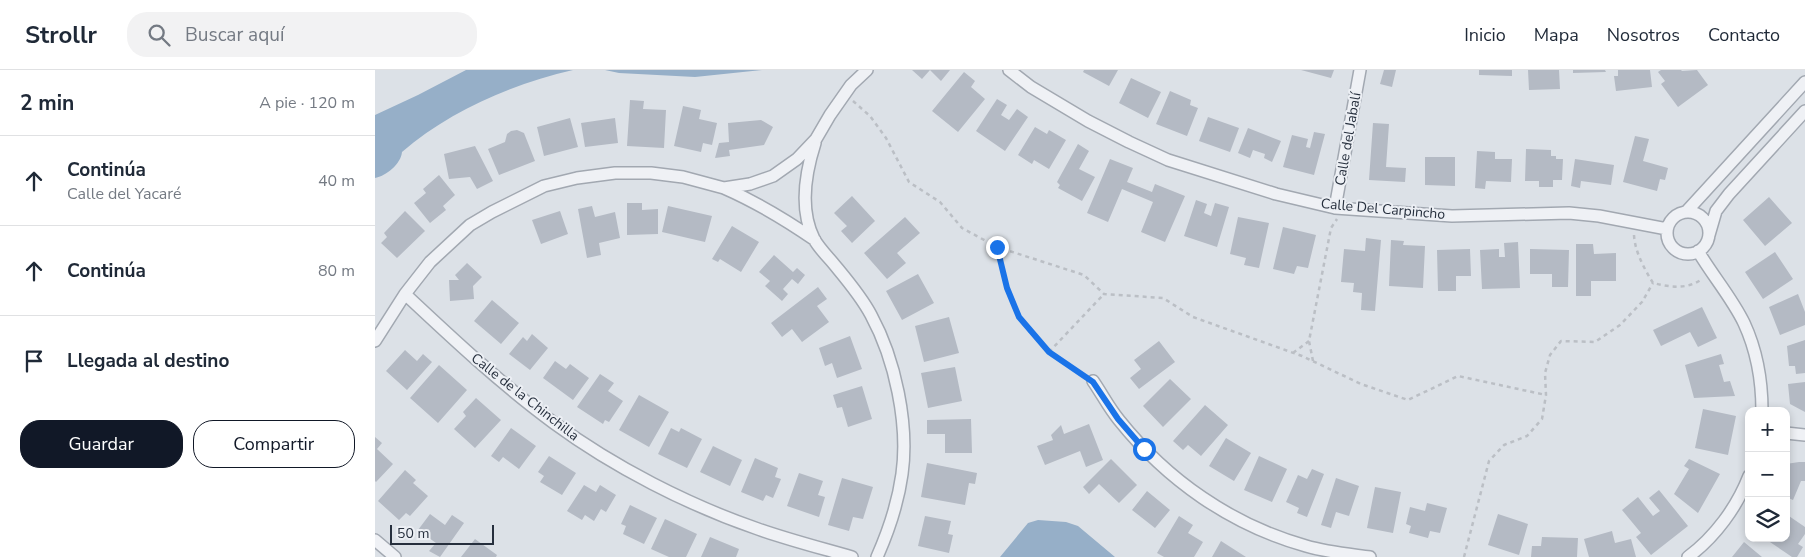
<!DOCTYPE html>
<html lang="es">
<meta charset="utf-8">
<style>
:root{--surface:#fff;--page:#f2f2f3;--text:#1f2937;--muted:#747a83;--line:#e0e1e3;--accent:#111827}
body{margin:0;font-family:"Nunito Sans",sans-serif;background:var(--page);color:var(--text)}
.controls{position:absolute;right:15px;bottom:15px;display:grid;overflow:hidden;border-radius:10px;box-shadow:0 2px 8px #0003}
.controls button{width:45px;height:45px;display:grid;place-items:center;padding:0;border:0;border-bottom:1px solid var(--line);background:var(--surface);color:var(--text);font:25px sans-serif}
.scale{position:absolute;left:15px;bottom:12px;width:104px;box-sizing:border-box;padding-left:5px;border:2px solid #262f3d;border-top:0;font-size:14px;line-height:18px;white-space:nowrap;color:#262f3d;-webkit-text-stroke:4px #eceff4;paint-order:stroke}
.stop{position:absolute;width:15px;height:15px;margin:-11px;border:4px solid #1a73e8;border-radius:50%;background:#fff}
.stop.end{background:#1a73e8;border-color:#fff;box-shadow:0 1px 5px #0008}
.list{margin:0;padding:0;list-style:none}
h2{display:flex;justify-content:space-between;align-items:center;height:65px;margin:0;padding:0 20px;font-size:21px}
h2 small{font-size:16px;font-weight:400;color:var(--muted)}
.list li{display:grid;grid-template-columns:32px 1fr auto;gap:15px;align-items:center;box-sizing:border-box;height:90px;padding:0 20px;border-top:1px solid var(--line)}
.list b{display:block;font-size:19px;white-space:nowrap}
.list p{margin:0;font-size:16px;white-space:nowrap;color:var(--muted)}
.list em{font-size:16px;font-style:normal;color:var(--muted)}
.actions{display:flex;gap:10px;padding:15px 20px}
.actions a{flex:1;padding:11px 0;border:1px solid var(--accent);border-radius:20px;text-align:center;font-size:18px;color:var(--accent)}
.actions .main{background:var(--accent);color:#fff}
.icon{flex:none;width:28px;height:28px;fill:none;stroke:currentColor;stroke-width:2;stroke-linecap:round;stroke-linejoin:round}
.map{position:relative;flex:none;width:1430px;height:487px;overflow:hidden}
header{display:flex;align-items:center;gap:30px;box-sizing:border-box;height:70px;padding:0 25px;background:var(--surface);border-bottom:1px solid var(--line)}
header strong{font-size:24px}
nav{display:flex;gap:28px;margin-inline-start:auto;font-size:18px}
.search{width:350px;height:45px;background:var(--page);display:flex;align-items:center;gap:12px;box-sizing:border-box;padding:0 18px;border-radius:20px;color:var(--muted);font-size:19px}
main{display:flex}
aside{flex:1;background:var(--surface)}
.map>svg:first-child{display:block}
.water{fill:#96afc8}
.building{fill:#b4bac4}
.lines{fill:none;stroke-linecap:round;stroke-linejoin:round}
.minor-casing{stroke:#a2a8b1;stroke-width:14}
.path{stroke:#bbbfc5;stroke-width:2.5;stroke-dasharray:4 4;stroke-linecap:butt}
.minor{stroke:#eff1f5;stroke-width:11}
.route{stroke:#1a73e8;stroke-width:6}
.labels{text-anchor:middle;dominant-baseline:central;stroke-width:4;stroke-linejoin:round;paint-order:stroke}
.street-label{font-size:14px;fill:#262f3d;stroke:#eceff4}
</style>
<header>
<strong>Strollr</strong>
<div class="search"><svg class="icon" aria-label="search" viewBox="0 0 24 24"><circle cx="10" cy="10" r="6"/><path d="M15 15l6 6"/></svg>Buscar aquí</div>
<nav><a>Inicio</a><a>Mapa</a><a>Nosotros</a><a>Contacto</a></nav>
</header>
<main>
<aside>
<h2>2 min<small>A pie · 120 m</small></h2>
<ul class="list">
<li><svg class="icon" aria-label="ahead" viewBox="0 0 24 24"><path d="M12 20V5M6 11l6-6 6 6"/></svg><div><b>Continúa</b><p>Calle del Yacaré</p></div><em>40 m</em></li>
<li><svg class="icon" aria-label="ahead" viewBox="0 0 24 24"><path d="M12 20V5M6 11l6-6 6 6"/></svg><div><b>Continúa</b></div><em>80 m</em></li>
<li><svg class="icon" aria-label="arrive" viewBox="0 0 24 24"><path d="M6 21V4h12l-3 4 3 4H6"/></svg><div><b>Llegada al destino</b></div></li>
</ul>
<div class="actions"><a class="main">Guardar</a><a>Compartir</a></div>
</aside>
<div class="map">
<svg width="1430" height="487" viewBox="0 0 1430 487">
<rect width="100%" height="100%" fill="#dce1e7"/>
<path class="water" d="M91 0H198C137 14 74 41 27 82 26 94 11 106 0 108V45L43 25Z
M230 0H387L320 7 244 3Z
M663 450 691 452 703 456 740 487H625L653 453Z"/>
<path class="building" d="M537 0H575L566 11 555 0 547 9Z
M709 0H743L734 16 708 2Z
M926 0H959L956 8Z
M1009 0H1021L1017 17 1005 14Z
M1104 0H1137V6L1104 5Z
M1153 0H1184L1185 19 1154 20Z
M1198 0H1230L1231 2 1198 3Z
M1243 0H1275L1277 17 1241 21 1239 6H1243Z
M1286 0H1306L1307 1 1322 0 1333 15 1303 37 1286 14 1290 11 1283 2Z
M589 2 600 11 596 17 610 29 583 62 557 41Z
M756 8 786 22 773 48 744 33Z
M795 21 816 30 815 35 823 38 812 66 781 54Z
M622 29 632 35 626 45 634 50 642 39 653 47 630 81 601 61Z
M255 30 269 31 268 39 291 40 289 78 252 76Z
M308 36 326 40 324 49 342 53 337 75 328 73 326 82 299 76Z
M833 47 864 58 855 82 824 71Z
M195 48 203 77 169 86 162 57Z
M240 48 243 73 210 77 206 53Z
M386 50 398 57 389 75 354 80 355 86 340 88 344 73 354 72 353 53Z
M998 53 1014 54 1011 97 1031 98 1030 112 994 110Z
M660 57 672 64 674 60 691 70 674 99 659 90 657 94 643 85Z
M873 58 906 71 897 92 889 88 890 84 878 80 875 88 863 83Z
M142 60 149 63 160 91 124 105 113 79 130 72 132 64 136 61Z
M939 62 950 64 939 105 908 97 917 65 933 69 931 77 935 78Z
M1260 66 1274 69 1268 91 1293 98 1290 110 1285 109 1282 121 1248 112Z
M703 74 714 81 704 99 720 107 707 131 683 118 685 115 682 112Z
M100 76 118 111 102 119 95 107 74 109 69 84Z
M1151 79 1176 80V86H1181V89H1188L1187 110H1178V117H1164V111H1150Z
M1102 81 1120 82V89H1137L1136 112 1111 111 1110 119 1100 118Z
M1050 87H1080V116L1050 115Z
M735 89 758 98 752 112 777 122 780 114 810 126 790 172 766 162 778 132 747 119 733 152 712 143Z
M1200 89 1239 95 1236 115 1206 111 1205 118 1196 116Z
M64 105 80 125 68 136 71 140 55 153 39 133 51 123 48 119Z
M477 126 500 151 477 173 466 161 472 156 459 143Z
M1394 127 1417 153 1390 176 1368 150Z
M821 130 832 134 829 143 836 146 840 133 854 137 842 177 809 166Z
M252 133H267V140L283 139V164L252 165Z
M217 136 220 147 240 142 245 168 224 173 226 185 212 188 203 139Z
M293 136 337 146 330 172 287 162Z
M30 141 50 161 22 188 6 173 12 167 9 163Z
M185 141 193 164 166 174 157 150Z
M530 147 545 163 522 183 531 193 512 209 489 183Z
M863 147 894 153 884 198 869 195 871 188 855 184Z
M357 156 384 172 366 202 345 189 343 192 337 189Z
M908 157 941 165 933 198 922 196 919 204 898 199Z
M991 168 1006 170 1000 241 986 240 987 223 978 222 979 213 966 212 969 179 990 181Z
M1016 170 1029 171 1028 175 1050 176 1048 218 1014 216Z
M1143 172 1145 218 1107 219 1105 180 1124 179V187H1130L1129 173Z
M1201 174H1218L1219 184 1241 183V211H1216V226H1201Z
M1095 179 1096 206H1081V221H1063L1062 180Z
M1155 179 1194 180 1193 217H1177V204H1155Z
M1400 182 1418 209 1388 229 1370 202Z
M399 185 418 202 422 198 430 205 423 214 417 209 408 219 413 224 407 231 390 216 395 211 384 202Z
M92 193 107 207 98 216 99 229 75 231 74 210H84L80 205Z
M543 204 559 233 527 250 511 221Z
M443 217 452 229 442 236 454 252 427 272 417 259 407 267 396 253Z
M1423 224 1430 242V255L1405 265 1394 237Z
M117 230 144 253 126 274 99 251Z
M1327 237 1342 268 1323 277 1315 262 1286 276 1278 260Z
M574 247 584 283 549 292 540 256Z
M157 264 173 278 155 300 134 284 148 267 152 271Z
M475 266 487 299 462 308 457 293 450 296 444 278Z
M1430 270V303L1421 304 1420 296H1414L1412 276Z
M784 271 800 292 764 319 755 308 766 299 759 290Z
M30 280 42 291 48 284 57 292 32 320 11 301Z
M1346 284 1349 294 1344 295 1349 312 1355 311 1360 326 1319 328 1310 295Z
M180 291 191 299 195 294 214 308 198 330 168 308Z
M64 295 92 320 63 353 35 328Z
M580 297 587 331 553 338 546 303Z
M225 304 239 313 233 321 248 331 234 352 230 350 228 354 202 337Z
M795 309 816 329 788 357 768 336Z
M1430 312V342L1415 334 1413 314Z
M487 316 497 349 473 357 467 337 462 338 458 325Z
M264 325 294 342 274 377 244 360Z
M101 328 126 350 100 378 79 359 91 346 88 342Z
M830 335 853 355 826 386 813 375 808 380 798 371Z
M1328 339 1361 346 1353 385 1320 378Z
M596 349 597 383H570V364H552V350Z
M714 354 728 390 711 397 705 381 670 395 662 376 678 370 676 365 686 355 689 364Z
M136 358 161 376 144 399 128 387 124 392 116 386Z
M296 358 304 362 306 358 327 369 312 398 283 384Z
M0 367 7 373 2 379 18 394 1 412 0 411Z
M851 368 876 383 859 411 834 396Z
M338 376 367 390 355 416 325 402Z
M174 386 201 403 187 425 165 412 169 406 163 402Z
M884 386 912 399 897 432 869 420Z
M380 388 403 398 400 407 406 409 398 428 391 425 388 431 366 422Z
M736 389 762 415 744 433 724 414 714 424 708 417Z
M1314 389 1345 404 1323 443 1299 424 1314 399 1309 396Z
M1424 392H1430V411H1426L1418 430 1411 427V394Z
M552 393 602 403 600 414 594 413 590 435 546 427Z
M937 399 949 404 932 447 922 443 924 438 911 432 923 405 932 409Z
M30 400 41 410 38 413 53 426 35 446 31 443 24 450 3 431Z
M424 403 448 411 443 425 450 427 444 447 412 436Z
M467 408 498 417 488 449 478 447 474 461 453 455Z
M961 408 984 416 974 446 961 442 956 458 946 455Z
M209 415 221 422 225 415 241 425 231 442 226 439 219 451 210 445 207 450 192 441Z
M1000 417 1026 422 1018 463 992 458Z
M1284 420 1313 456 1276 485 1261 467 1266 463 1247 440 1263 427 1278 446 1285 441 1274 428Z
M772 421 795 440 780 458 757 440Z
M1052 433 1072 438 1065 463 1055 461 1053 468 1034 463 1036 456 1031 454 1035 437 1050 441Z
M255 435 282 448 269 474 248 464 251 456 246 454Z
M55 444 70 455 77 445 89 453 65 487 54 481 61 473 43 460Z
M1123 444 1153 454 1144 485 1113 475Z
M1411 444 1430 457V464L1423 474 1428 477 1422 487H1417L1389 468H1411Z
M550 446 576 451 573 464 578 465 574 483 543 476Z
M804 446 818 455 813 463 828 472 819 487H789L782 483Z
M290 449 322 464 311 487H294L276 479Z
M1237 461 1240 473 1256 469 1261 487H1214L1209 469Z
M335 467 364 479 361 487H326Z
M1167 467 1203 468 1202 487H1156L1157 476H1166Z
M100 469 122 485 121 487H86Z
M846 471 871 487H837Z
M1369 472 1387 487H1357Z"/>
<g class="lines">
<g class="minor-casing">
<path id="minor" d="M634 0 656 17 713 51 754 72 793 90 901 124 960 138 1077 146 1194 143 1224 146 1292 159
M440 73C430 104 424 139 439 169 444 178 452 186 458 193 472 210 486 226 496 245 520 289 534 354 527 404 523 433 514 460 502 487
M349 118C381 132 411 150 440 170
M960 138 985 0
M1311 142 1430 12
M1292 163a21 21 0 1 1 42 0a21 21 0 1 1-42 0Z
M1334 165 1341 141 1354 124 1430 41
M1323 181C1337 205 1357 228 1369 253 1382 281 1387 311 1387 341
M30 224C78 269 126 314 179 353 239 397 313 435 383 459 414 470 446 478 477 487
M0 271 30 224 55 192 95 155 117 142 169 116 202 108 240 103H276L308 107 349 118 375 114 398 106 422 89 441 69 455 45 476 15 492 0
M718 311C727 324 734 338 744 350 792 410 856 455 931 476 951 482 973 484 995 487
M1411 363 1430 365
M0 470 20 487
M1313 487C1340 467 1362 437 1374 406"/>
</g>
<path class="path" d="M478 31 495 46 511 68 534 112 565 132 587 158 622 177 709 205 729 224 788 228 818 247 927 286 986 314 1033 330 1083 306 1171 325
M1259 165C1260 182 1269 198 1278 213 1295 217 1312 220 1327 209
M622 177C627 198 633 229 644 248 660 272 684 289 708 305
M674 282 729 224
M918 283 934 271
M938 291 934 271 956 158 962 149
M1089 487 1114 391 1129 375 1152 366 1167 349 1171 325 1170 303 1175 285 1186 271 1220 272 1245 255 1267 232 1278 213"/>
<use href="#minor" class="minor"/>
</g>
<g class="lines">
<path class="route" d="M622 177 632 218 644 247 674 282 718 312 743 349 769 379"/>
</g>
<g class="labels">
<g class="street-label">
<text transform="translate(973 69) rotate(-80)">Calle del Jabalí</text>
<text transform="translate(1008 139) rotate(5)">Calle Del Carpincho</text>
<text transform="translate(150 327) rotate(38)">Calle de la Chinchilla</text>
</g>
</g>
</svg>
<div class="controls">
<button>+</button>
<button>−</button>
<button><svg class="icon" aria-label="layers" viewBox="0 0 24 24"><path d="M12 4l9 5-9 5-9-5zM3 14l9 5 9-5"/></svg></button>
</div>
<div class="scale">50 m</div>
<div class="stop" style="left:769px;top:379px"></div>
<div class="stop end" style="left:622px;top:177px"></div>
</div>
</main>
